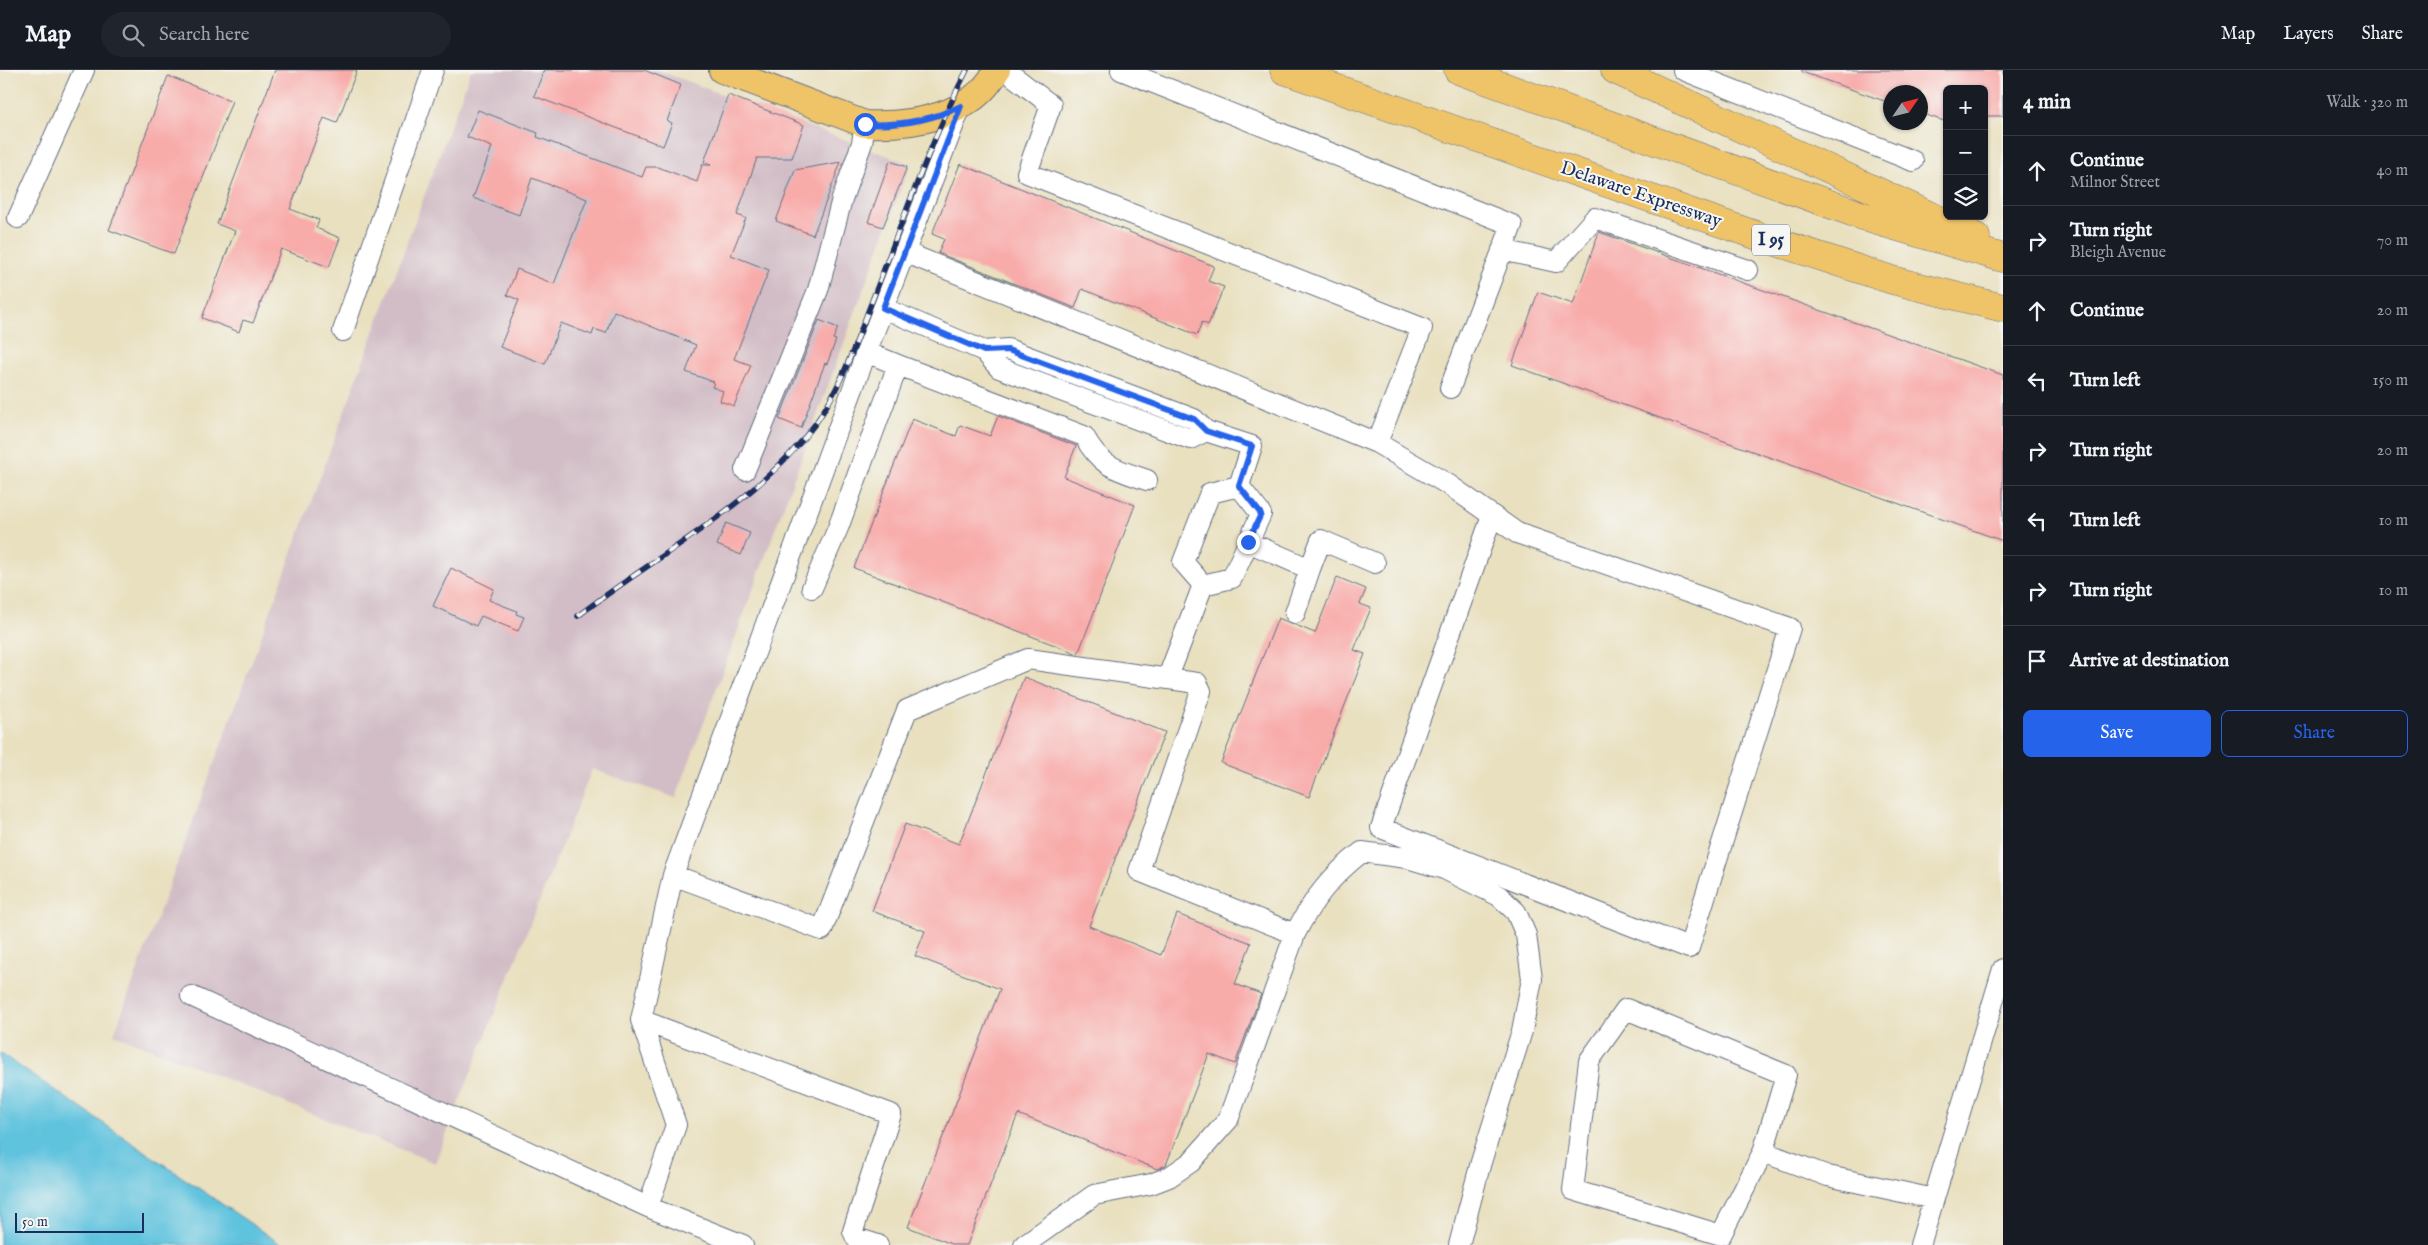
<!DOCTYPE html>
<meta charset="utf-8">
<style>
:root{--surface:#171b24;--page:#20242c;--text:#f1f3f6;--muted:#9ea1a6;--line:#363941;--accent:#2563eb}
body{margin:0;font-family:"IM FELL English",serif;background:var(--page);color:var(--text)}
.controls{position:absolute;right:15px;top:15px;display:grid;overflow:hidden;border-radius:8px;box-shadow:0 1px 4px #0004}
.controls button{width:45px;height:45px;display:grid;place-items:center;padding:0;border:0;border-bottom:1px solid var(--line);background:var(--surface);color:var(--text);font:25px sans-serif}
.compass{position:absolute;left:1883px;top:15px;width:45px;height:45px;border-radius:50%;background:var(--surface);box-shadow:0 1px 4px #0004;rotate:55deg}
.scale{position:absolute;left:15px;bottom:12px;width:129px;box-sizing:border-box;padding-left:5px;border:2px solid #1b2f5e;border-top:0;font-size:14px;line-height:18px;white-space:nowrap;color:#1b2f5e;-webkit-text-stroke:4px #f6f6f2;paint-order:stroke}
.stop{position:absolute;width:15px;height:15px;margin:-11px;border:4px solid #2563eb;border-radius:50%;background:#fff}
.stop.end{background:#2563eb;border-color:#fff;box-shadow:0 1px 5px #0008}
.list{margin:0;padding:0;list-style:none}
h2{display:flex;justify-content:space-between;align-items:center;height:65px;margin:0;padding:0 20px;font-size:21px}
h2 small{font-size:16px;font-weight:400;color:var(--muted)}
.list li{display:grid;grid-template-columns:32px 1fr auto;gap:15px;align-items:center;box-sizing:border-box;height:70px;padding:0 20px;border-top:1px solid var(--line)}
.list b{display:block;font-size:19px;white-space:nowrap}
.list p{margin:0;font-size:16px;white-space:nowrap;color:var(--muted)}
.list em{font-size:16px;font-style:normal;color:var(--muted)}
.actions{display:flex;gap:10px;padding:15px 20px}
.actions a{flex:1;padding:11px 0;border:1px solid var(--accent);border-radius:8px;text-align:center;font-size:18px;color:var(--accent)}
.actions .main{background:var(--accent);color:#fff}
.icon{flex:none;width:28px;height:28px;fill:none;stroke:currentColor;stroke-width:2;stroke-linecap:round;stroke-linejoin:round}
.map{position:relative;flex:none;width:2003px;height:1175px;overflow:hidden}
header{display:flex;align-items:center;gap:30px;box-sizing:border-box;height:70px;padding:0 25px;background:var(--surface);border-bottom:1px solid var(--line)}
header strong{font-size:24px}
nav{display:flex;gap:28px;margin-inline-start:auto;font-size:18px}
.search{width:350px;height:45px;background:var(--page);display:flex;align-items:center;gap:12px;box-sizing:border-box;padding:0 18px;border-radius:28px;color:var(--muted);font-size:19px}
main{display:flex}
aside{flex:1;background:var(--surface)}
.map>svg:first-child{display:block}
.industrial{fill:#d2bdc6}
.water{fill:#60c3de;stroke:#3e799e}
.building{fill:#f8acaa}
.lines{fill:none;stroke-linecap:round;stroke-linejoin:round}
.minor-casing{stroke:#636d80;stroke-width:22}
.major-casing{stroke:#636d80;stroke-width:28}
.highway-casing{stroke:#636d80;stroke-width:29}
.minor{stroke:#fff;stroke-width:20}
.major{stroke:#efc469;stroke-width:26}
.highway{stroke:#efc469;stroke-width:28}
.rail-casing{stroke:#1b2f5e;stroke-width:5.5}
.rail{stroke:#f6f6f2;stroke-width:4;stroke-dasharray:11;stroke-linecap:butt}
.route{stroke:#2563eb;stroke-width:6}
.labels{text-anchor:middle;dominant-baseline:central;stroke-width:4;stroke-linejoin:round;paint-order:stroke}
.shield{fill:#f6f6f2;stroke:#5d6b8a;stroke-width:1}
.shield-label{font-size:18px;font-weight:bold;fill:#1b2f5e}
.street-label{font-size:19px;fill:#1b2f5e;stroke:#f6f6f2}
</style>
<header>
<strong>Map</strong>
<div class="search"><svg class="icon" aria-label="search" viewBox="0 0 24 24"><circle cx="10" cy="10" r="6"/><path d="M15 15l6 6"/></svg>Search here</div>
<nav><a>Map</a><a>Layers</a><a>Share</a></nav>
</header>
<main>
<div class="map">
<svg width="2003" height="1175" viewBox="0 0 2003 1175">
<rect width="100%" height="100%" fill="#f6f6f2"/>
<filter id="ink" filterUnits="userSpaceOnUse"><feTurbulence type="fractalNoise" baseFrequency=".02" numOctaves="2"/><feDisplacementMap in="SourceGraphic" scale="10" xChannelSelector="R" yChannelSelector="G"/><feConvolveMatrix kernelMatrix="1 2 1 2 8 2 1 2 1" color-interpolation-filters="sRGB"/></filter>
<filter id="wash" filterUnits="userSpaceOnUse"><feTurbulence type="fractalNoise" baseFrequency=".0096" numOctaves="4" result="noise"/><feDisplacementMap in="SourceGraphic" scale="20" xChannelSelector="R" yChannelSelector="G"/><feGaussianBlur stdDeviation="1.12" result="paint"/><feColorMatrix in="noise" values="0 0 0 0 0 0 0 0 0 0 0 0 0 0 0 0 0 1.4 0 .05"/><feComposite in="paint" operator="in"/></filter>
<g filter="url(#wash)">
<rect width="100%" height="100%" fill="#e9e0bf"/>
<path class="industrial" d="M471 0H657L910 94 676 728 592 699 435 1093 114 964Z"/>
<path class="water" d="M0 983 282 1175H0Z"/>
<g id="blocks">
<path class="building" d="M275 0H357L337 53 324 48 290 139 319 150 316 158 340 168 329 197 281 179 253 253 243 250 239 262 202 248 235 161 217 154Z
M544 0H644L681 15 667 51 672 53 663 76 534 26Z
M1802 0H2003V46H1984V19H1947V52L1920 43V22H1890V33L1802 2Z
M168 6 232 31 174 184 109 160Z
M728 25 804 55 792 88H757L737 145 746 148 731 185 769 200 734 289 751 295 734 336 720 331 723 321 712 317 714 312 686 302 696 275 614 241 606 263 594 259 592 265 561 253 545 294 500 277 519 230 507 225 517 199 554 214 587 129 532 108 519 145 473 128 492 77 467 67 478 40 538 63 537 67 642 107 646 97H658L697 112 702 95H711L704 92Z
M890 91 907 97 883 157 868 152Z
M841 92 813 165 776 151 795 100Z
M960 94 1214 196 1208 211 1224 217 1208 255 1202 252 1197 265 1082 219 1075 238 938 183 944 169 932 164Z
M1599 162 2003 305V471L1512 295 1538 222 1573 234Z
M819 250 838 258 833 269 836 270 827 294 825 293 801 358 779 349Z
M998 346 1076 376 1064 407 1135 435 1078 584 854 498 912 349 956 366 960 355 990 366Z
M726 453 750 463 741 485 717 475Z
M451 498 494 519 489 530 517 541 516 544 524 547 518 561 481 546 476 556 433 536Z
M1337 507 1366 519 1360 534 1371 538 1354 580 1365 584 1309 727 1221 693 1278 548 1315 563Z
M1024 607 1165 662 1089 856 1161 885 1177 844 1251 873 1235 914 1261 924 1235 994 1209 984 1166 1095 1157 1099 1018 1044 967 1175H954L908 1157 1000 919 915 886 925 861 872 841 905 754 959 774Z"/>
</g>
</g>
<g filter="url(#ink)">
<use href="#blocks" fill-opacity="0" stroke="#636d80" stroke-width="1"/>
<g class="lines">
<g class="minor-casing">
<path id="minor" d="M1121 0 1512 155 1450 318
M1683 0 1913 91
M18 148 84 0
M1502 180 1556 192 1595 148 1748 200
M904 182 1377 373 1422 258 1027 103 1051 35 1005 0
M883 238 984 281 999 298 1190 369 1206 361 1194 349 1008 279 984 281
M343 261 433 0
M898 295 1084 366C1101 397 1115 399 1147 410
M1206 361 1252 376 1239 416
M1377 373 1449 415 1517 463 1790 558 1689 878 1381 758 1492 446
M745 400 818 220 842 129 862 73 865 54
M1248 472 1310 499 1321 470 1375 493
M1203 515 1232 508 1261 444 1239 416
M1203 515 1183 492 1210 423 1239 416
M812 518 838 458 898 295 866 282
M1295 543 1310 499
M1168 607 1203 515
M673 805 869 275 961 36
M1295 864C1312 830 1332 805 1362 782L1407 788 1444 799 1499 826 1516 842 1526 865 1532 909 1522 961 1481 1092 1459 1175
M191 926 648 1137 676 1055 641 950
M1763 1082 1721 1165 1573 1120 1589 991 1626 939 1786 1005 1763 1082 1828 1106 1934 1129
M648 1137 743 1175
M878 1175 856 1168 853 1161 891 1044 641 950 673 805 822 860 907 640 1028 589 1197 613 1201 621 1139 801 1295 864 1228 1050 1191 1092 1169 1107 1151 1114 1094 1125 1024 1175
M1920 1175 2003 899"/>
</g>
<g class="major-casing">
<path id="major" d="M722 0 865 54C913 56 972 47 997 0"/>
</g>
<g class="highway-casing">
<path id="highway" d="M1284 0 1761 167 1892 210 2003 238
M1458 0 1874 150 2003 188
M1615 0 1976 167"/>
</g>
<use href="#minor" class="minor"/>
<use href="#major" class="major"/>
<use href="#highway" class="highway"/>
<g class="rail-casing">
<path id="rail" d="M578 546C656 485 756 435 815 354 841 318 856 272 872 231 902 153 929 74 967 0"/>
</g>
<use href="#rail" class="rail"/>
</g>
</g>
<g class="lines" filter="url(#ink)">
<path class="route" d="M865 54C900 56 930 51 961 36L883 238 984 281 1008 280 1194 349 1206 361 1252 376 1239 416 1261 444 1248 472"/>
</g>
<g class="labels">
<rect class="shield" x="1752" y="154.5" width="38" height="31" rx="4"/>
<g class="shield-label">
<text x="1771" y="170">I 95</text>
</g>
<g class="street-label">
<text transform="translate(1641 125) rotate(19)">Delaware Expressway</text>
</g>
</g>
</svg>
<div class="controls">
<button>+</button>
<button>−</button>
<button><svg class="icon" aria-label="layers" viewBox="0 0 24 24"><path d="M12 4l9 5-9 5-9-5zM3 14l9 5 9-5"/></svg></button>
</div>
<svg class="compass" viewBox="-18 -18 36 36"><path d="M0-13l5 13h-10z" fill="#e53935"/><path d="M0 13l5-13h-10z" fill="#9ea1a6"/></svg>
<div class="scale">50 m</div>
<div class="stop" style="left:865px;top:54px"></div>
<div class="stop end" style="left:1248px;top:472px"></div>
</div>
<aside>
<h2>4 min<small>Walk · 320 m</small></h2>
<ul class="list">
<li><svg class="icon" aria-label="ahead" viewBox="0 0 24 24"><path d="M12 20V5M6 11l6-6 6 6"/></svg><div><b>Continue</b><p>Milnor Street</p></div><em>40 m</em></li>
<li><svg class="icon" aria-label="right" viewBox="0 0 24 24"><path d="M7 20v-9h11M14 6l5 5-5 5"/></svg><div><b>Turn right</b><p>Bleigh Avenue</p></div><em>70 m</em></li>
<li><svg class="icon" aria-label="ahead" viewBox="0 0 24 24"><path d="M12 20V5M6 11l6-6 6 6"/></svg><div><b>Continue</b></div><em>20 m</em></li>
<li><svg class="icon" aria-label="left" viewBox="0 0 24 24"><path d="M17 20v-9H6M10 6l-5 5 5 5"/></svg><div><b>Turn left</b></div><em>150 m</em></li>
<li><svg class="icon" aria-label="right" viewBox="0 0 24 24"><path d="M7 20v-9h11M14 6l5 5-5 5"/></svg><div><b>Turn right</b></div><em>20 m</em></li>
<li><svg class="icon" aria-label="left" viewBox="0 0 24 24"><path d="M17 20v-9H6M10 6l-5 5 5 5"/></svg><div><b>Turn left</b></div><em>10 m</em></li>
<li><svg class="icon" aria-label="right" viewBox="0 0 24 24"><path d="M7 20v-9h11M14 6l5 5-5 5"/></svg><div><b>Turn right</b></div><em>10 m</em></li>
<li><svg class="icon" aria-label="arrive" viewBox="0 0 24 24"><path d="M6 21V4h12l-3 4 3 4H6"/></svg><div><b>Arrive at destination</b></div></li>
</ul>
<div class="actions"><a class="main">Save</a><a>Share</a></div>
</aside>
</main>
